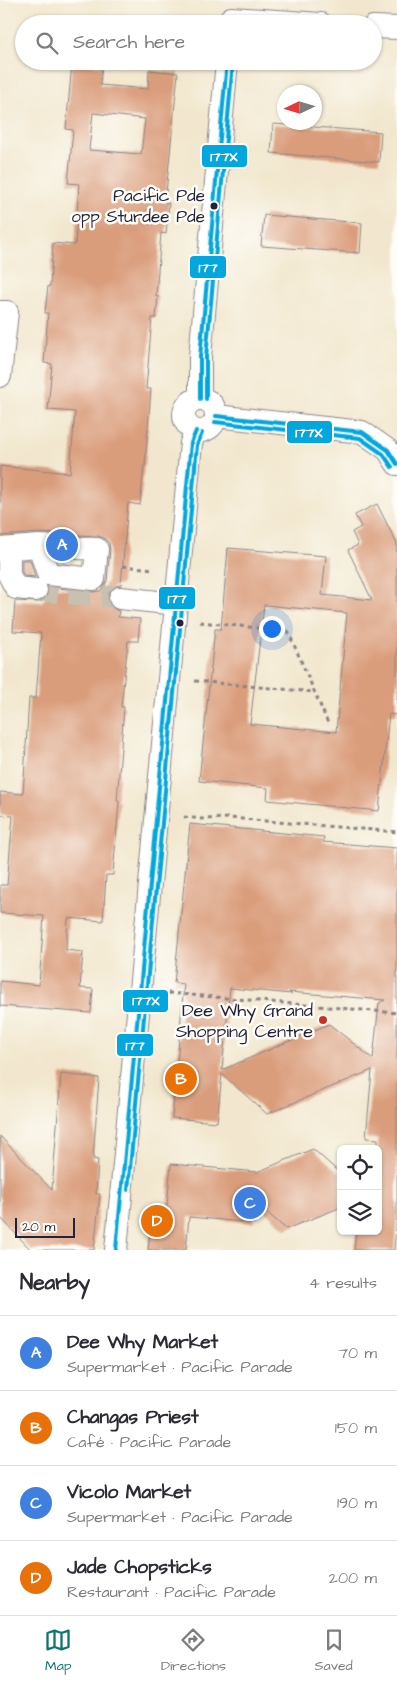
<!DOCTYPE html>
<meta charset="utf-8">
<style>
:root{--surface:#fff;--page:#f2f2f3;--text:#2b2b33;--muted:#7c7c81;--line:#e1e1e2;--accent:#0f766e}
body{margin:0;font-family:"Architects Daughter",sans-serif;background:var(--page);color:var(--text)}
.controls{position:absolute;right:15px;bottom:15px;display:grid;overflow:hidden;border-radius:8px;box-shadow:0 1px 4px #0004}
.controls button{width:45px;height:45px;display:grid;place-items:center;padding:0;border:0;border-bottom:1px solid var(--line);background:var(--surface);color:var(--text);font:25px sans-serif}
.compass{position:absolute;left:277px;top:85px;width:45px;height:45px;border-radius:50%;background:var(--surface);box-shadow:0 1px 4px #0004;rotate:266deg}
.scale{position:absolute;left:15px;bottom:12px;width:60px;box-sizing:border-box;padding-left:5px;border:2px solid #22223b;border-top:0;font-size:14px;line-height:18px;white-space:nowrap;color:#22223b;-webkit-text-stroke:4px #fdfcf7;paint-order:stroke}
.you{position:absolute;left:271px;top:628px;width:18px;height:18px;margin:-12px;border:4px solid #fff;border-radius:50%;background:#1a73e8;box-shadow:0 0 0 8px #1a73e833}
.badge{display:grid;place-items:center;width:32px;height:32px;border-radius:50%;background:var(--accent);color:#fff;font-size:16px;font-weight:700}
.pin{position:absolute;translate:-50% -50%;border:2px solid #fff;box-shadow:0 1px 5px #0006}
.list{margin:0;padding:0;list-style:none}
h2{display:flex;justify-content:space-between;align-items:center;height:65px;margin:0;padding:0 20px;font-size:21px}
h2 small{font-size:16px;font-weight:400;color:var(--muted)}
.list li{display:grid;grid-template-columns:32px 1fr auto;gap:15px;align-items:center;box-sizing:border-box;height:75px;padding:0 20px;border-top:1px solid var(--line)}
.list b{display:block;font-size:19px;white-space:nowrap}
.list p{margin:0;font-size:16px;white-space:nowrap;color:var(--muted)}
.list em{font-size:16px;font-style:normal;color:var(--muted)}
.icon{flex:none;width:28px;height:28px;fill:none;stroke:currentColor;stroke-width:2;stroke-linecap:round;stroke-linejoin:round}
.map{position:relative;flex:none;width:397px;height:1250px;overflow:hidden}
.search{position:absolute;background:var(--surface);box-shadow:0 1px 4px #0004;left:15px;right:15px;top:15px;height:55px;display:flex;align-items:center;gap:12px;box-sizing:border-box;padding:0 18px;border-radius:28px;color:var(--muted);font-size:19px}
.sheet{height:365px;background:var(--surface)}
nav{display:flex;justify-content:space-around;align-items:center;box-sizing:border-box;height:70px;border-top:1px solid var(--line);background:var(--surface);font-size:14px;color:var(--muted)}
nav a{display:grid;justify-items:center;gap:2px}
nav .on{color:var(--accent)}
.map>svg:first-child{display:block}
.building{fill:#da9d7b;fill-rule:evenodd}
.lines{fill:none;stroke-linecap:round;stroke-linejoin:round}
.minor-tunnel{stroke:#c8c0b1;stroke-width:22;stroke-dasharray:22 11;stroke-linecap:butt}
.minor-casing{stroke:#8a8484;stroke-width:24}
.path{stroke:#8a8484;stroke-width:3;stroke-dasharray:4 4;stroke-linecap:butt}
.minor{stroke:#fff;stroke-width:22}
.bus-1-casing{stroke:#fdfcf7;stroke-width:8}
.bus-2-casing{stroke:#fdfcf7;stroke-width:8}
.bus-1{stroke:#03a6dd;stroke-width:4}
.bus-2{stroke:#03a6dd;stroke-width:4}
.bus-dot{fill:#22223b;stroke:#fdfcf7;stroke-width:2}
.poi-dot{fill:#c8321e;stroke:#fdfcf7;stroke-width:2}
.labels{text-anchor:middle;dominant-baseline:central;stroke-width:5;stroke-linejoin:round;paint-order:stroke}
.bus-label{font-size:17px;fill:#22223b;stroke:#fdfcf7;text-anchor:end}
.poi-label{font-size:18px;fill:#22223b;stroke:#fdfcf7;text-anchor:end}
.line-badge{stroke:#fdfcf7;stroke-width:2}
.badge-label{font-size:14px;text-anchor:middle;font-weight:bold;fill:#fff}
</style>
<div class="map">
<svg width="397" height="1250" viewBox="0 0 397 1250">
<rect width="100%" height="100%" fill="#fdfcf7"/>
<filter id="ink" filterUnits="userSpaceOnUse"><feTurbulence type="fractalNoise" baseFrequency=".02" numOctaves="2"/><feDisplacementMap in="SourceGraphic" scale="10" xChannelSelector="R" yChannelSelector="G"/><feConvolveMatrix kernelMatrix="1 2 1 2 8 2 1 2 1" color-interpolation-filters="sRGB"/></filter>
<filter id="wash" filterUnits="userSpaceOnUse"><feTurbulence type="fractalNoise" baseFrequency=".0096" numOctaves="4" result="noise"/><feDisplacementMap in="SourceGraphic" scale="20" xChannelSelector="R" yChannelSelector="G"/><feGaussianBlur stdDeviation="1.12" result="paint"/><feColorMatrix in="noise" values="0 0 0 0 0 0 0 0 0 0 0 0 0 0 0 0 0 1.4 0 .05"/><feComposite in="paint" operator="in"/></filter>
<g filter="url(#wash)">
<rect width="100%" height="100%" fill="#f2e7ce"/>
<g id="blocks">
<path class="building" d="M72 63 102 66 100 85 148 89 149 70 178 73 165 203H169L166 234 161 233 156 296H158L156 318H152L146 389H151L145 466H144L140 505 128 503 121 585 115 586 110 590 107 597 108 604 112 608 119 611 118 617 140 619 138 641H128L121 707H124L117 801H119L113 875H106L103 921 68 918 66 950 83 952 80 988 93 989 91 1013 0 1006V981L39 985 44 916 0 913V885H7L13 816 0 815V792L23 794 29 698H36L41 633 13 631 15 601 41 602 47 597 48 587 93 592 100 591 104 587 107 581 110 550 109 543 104 538 98 536 40 533 0 536V466L70 473 75 412 48 410 52 364 44 363 48 313H45L48 286H50L53 243 75 245 79 184 68 183 73 130 66 129ZM93 113 145 119 141 154 89 150Z
M273 124 381 132 379 162 271 153Z
M264 215 362 223 360 253 261 246Z
M377 504 397 544V715L389 714 379 811 267 800 268 788 199 781 215 629H221L228 548 326 556 322 595 372 600 348 550 358 545 352 532 361 527 355 515ZM264 605 347 613 336 732 250 724Z
M22 560H30L35 577 24 576 22 572Z
M190 824 324 837 323 842 397 848V1217L394 1250H354L356 1231H378V1139L366 1138 372 1070 267 1114 222 1074 217 1122 172 1118 184 984 174 983ZM230 988 292 994 289 992 385 1000 379 1003 373 1059 329 1024 222 1070Z
M61 1074 99 1078 93 1159 98 1160 96 1194H100L94 1250H31L0 1217V1136L52 1190Z
M313 1149 341 1174 339 1208 286 1229 256 1203 254 1223 189 1217 186 1250H148L152 1214 166 1215 171 1164 257 1172Z"/>
</g>
</g>
<g filter="url(#ink)">
<use href="#blocks" fill-opacity="0" stroke="#8a8484" stroke-width="1"/>
<g class="lines">
<path class="minor-tunnel" d="M36 590 120 598"/>
<g class="minor-casing">
<path id="minor" d="M231 18 321 24
M373 27 397 28
M0 312H7L0 376
M184 415a16 16 0 1 1 32 0a16 16 0 1 1-32 0Z
M200 399V357L227 61
M216 416 362 432 388 450 397 464
M0 549 39 546 97 549 94 579 48 574 39 546
M9 549V575L16 588 36 590
M120 598 177 604
M116 1250 191 443 196 431"/>
</g>
<path class="path" d="M123 566 154 569
M200 622 288 631 328 723
M195 681 314 692
M184 817 202 819 230 818 397 832
M168 993 397 1013"/>
<use href="#minor" class="minor"/>
<g class="bus-1-casing">
<path id="bus-1" d="M200 399V357L227 61
M216 416 362 432 388 450 397 464
M116 1250 191 443 196 431"/>
</g>
<g class="bus-2-casing">
<path id="bus-2" d="M206 399V357L233 62
M215 422 360 438 383 454 392 467
M128 1190 197 445 202 433"/>
</g>
<use href="#bus-1" class="bus-1"/>
<use href="#bus-2" class="bus-2"/>
</g>
</g>
<g class="bus-dot">
<circle cx="214" cy="206" r="4.5"/>
<circle cx="180" cy="623" r="4.5"/>
</g>
<circle class="poi-dot" cx="323" cy="1020" r="5"/>
<g class="labels">
<g class="bus-label">
<text x="205" y="196">Pacific Pde<tspan x="205" dy="21">opp Sturdee Pde</tspan></text>
</g>
<g class="poi-label">
<text x="313" y="1010">Dee Why Grand<tspan x="313" dy="21">Shopping Centre</tspan></text>
</g>
</g>
<g class="line-badge">
<rect x="201" y="144" width="47" height="24" rx="5" fill="#03a6dd"/>
<rect x="189" y="255" width="38" height="24" rx="5" fill="#03a6dd"/>
<rect x="286" y="420" width="47" height="24" rx="5" fill="#03a6dd"/>
<rect x="158" y="586" width="38" height="24" rx="5" fill="#03a6dd"/>
<rect x="122" y="989" width="47" height="24" rx="5" fill="#03a6dd"/>
<rect x="116" y="1033" width="38" height="24" rx="5" fill="#03a6dd"/>
</g>
<g class="badge-label">
<text x="224" y="161">177X</text>
<text x="208" y="272">177</text>
<text x="309" y="437">177X</text>
<text x="177" y="603">177</text>
<text x="146" y="1005">177X</text>
<text x="135" y="1050">177</text>
</g>
</svg>
<div class="controls">
<button><svg class="icon" aria-label="locate" viewBox="0 0 24 24"><circle cx="12" cy="12" r="6"/><path d="M12 2v4M12 18v4M2 12h4M18 12h4"/></svg></button>
<button><svg class="icon" aria-label="layers" viewBox="0 0 24 24"><path d="M12 4l9 5-9 5-9-5zM3 14l9 5 9-5"/></svg></button>
</div>
<svg class="compass" viewBox="-18 -18 36 36"><path d="M0-13l5 13h-10z" fill="#e53935"/><path d="M0 13l5-13h-10z" fill="#7c7c81"/></svg>
<div class="scale">20 m</div>
<div class="you"></div>
<div class="pin badge" style="left:62px;top:545px;background:#3f7fe0">A</div>
<div class="pin badge" style="left:181px;top:1079px;background:#e8710a">B</div>
<div class="pin badge" style="left:250px;top:1203px;background:#3f7fe0">C</div>
<div class="pin badge" style="left:157px;top:1221px;background:#e8710a">D</div>
<div class="search"><svg class="icon" aria-label="search" viewBox="0 0 24 24"><circle cx="10" cy="10" r="6"/><path d="M15 15l6 6"/></svg>Search here</div>
</div>
<section class="sheet">
<h2>Nearby<small>4 results</small></h2>
<ul class="list">
<li><span class="badge" style="background:#3f7fe0">A</span><div><b>Dee Why Market</b><p>Supermarket · Pacific Parade</p></div><em>70 m</em></li>
<li><span class="badge" style="background:#e8710a">B</span><div><b>Changas Priest</b><p>Café · Pacific Parade</p></div><em>150 m</em></li>
<li><span class="badge" style="background:#3f7fe0">C</span><div><b>Vicolo Market</b><p>Supermarket · Pacific Parade</p></div><em>190 m</em></li>
<li><span class="badge" style="background:#e8710a">D</span><div><b>Jade Chopsticks</b><p>Restaurant · Pacific Parade</p></div><em>200 m</em></li>
</ul>
</section>
<nav>
<a class="on"><svg class="icon" aria-label="map" viewBox="0 0 24 24"><path d="M3 6l6-2 6 2 6-2v14l-6 2-6-2-6 2zM9 4v14M15 6v14"/></svg>Map</a>
<a><svg class="icon" aria-label="directions" viewBox="0 0 24 24"><path d="M12 3l9 9-9 9-9-9zM9 14v-3h6M13 9l2 2-2 2"/></svg>Directions</a>
<a><svg class="icon" aria-label="saved" viewBox="0 0 24 24"><path d="M7 4h10v16l-5-4-5 4z"/></svg>Saved</a>
</nav>
